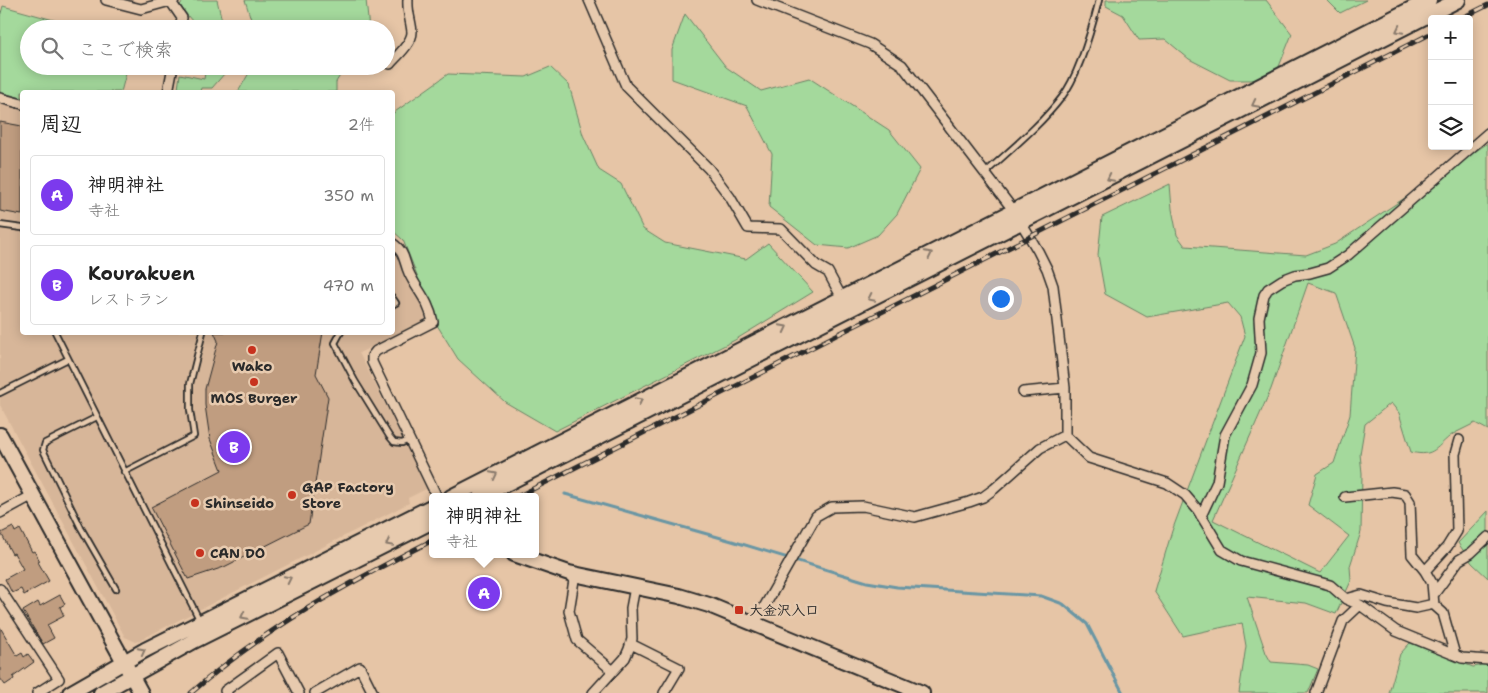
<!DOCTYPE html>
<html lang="ja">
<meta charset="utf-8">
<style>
:root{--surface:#fff;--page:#f6f6f6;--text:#222;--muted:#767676;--line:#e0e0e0;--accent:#7c3aed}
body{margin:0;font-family:"Shantell Sans","Klee One",sans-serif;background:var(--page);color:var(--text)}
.controls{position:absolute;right:15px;top:15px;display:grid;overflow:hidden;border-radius:5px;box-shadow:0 2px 12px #0003}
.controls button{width:45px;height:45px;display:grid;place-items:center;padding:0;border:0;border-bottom:1px solid var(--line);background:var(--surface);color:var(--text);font:25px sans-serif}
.you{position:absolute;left:1000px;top:298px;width:18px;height:18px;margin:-12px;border:4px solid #fff;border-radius:50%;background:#1a73e8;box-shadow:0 0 0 8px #1a73e833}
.badge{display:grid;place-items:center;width:32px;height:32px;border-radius:50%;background:var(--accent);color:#fff;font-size:16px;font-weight:700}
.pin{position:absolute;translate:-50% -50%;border:2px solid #fff;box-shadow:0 1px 5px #0006}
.popup{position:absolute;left:429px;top:493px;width:110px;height:65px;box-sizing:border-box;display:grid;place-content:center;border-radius:5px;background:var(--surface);filter:drop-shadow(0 1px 4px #0005);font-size:16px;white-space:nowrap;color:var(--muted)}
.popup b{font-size:19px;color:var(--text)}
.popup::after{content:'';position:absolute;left:50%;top:100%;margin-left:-10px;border:10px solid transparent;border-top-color:var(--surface)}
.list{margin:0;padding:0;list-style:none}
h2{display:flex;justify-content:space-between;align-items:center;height:65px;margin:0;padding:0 20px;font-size:21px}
h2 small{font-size:16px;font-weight:400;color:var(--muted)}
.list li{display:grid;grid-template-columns:32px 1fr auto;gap:15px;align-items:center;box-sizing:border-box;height:80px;margin:0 10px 10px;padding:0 10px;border:1px solid var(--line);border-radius:5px}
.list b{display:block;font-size:19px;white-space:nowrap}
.list p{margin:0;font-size:16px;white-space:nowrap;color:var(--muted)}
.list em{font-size:16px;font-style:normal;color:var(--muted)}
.icon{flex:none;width:28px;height:28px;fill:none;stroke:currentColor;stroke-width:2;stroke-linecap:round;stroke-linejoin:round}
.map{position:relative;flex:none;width:1488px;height:693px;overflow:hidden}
.search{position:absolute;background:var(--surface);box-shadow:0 2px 12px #0003;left:20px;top:20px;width:375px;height:55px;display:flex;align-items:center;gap:12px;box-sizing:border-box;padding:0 18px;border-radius:28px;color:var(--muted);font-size:19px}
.panel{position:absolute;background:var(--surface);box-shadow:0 2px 12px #0003;left:20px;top:90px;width:375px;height:245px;border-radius:5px}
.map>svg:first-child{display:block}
.built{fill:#d7b699}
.green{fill:#a4d99c;stroke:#688264;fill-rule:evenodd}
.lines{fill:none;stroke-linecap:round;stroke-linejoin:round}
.stream{stroke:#6996a4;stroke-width:3}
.building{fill:#c09d80;stroke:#2b2b2b}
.lane-casing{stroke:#2b2b2b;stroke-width:8}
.street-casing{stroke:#2b2b2b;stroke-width:12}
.secondary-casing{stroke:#2b2b2b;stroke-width:18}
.lane{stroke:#e7caae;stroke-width:4.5}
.street{stroke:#e7caae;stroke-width:9}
.secondary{stroke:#e7caae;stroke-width:14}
.rail-casing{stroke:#2b2b2b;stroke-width:5}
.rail{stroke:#e7caae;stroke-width:3;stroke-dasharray:9;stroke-linecap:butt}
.oneway{stroke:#897a6c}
.poi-dot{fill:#c8321e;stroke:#e7caae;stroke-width:2}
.labels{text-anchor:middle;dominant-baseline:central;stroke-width:5;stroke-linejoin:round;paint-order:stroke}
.poi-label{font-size:14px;font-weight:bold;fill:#2b2b2b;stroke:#e7caae;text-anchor:start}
</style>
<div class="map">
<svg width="1488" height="693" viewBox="0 0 1488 693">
<rect width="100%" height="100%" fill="#e6c5a6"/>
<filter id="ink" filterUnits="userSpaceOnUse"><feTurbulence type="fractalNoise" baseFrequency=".02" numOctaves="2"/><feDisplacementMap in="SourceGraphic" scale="10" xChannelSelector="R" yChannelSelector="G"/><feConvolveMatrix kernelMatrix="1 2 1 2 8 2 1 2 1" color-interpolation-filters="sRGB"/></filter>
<g filter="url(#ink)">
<path class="built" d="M0 103 22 109V332H392L393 250 398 257 402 270 426 313 424 320 359 353 428 488 408 498 409 503 136 642 125 637 0 405Z"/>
<path class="green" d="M184 0H217L224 29C198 29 195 27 180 5Z
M245 0H366L369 29H254Z
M1106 0H1266L1292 34 1278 69 1261 80H1230L1189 59 1165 39 1139 40 1123 15 1106 6Z
M1327 0H1366L1340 13Z
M3 6 86 29H29V66H128L121 92H22V98L0 92V17Z
M685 14 726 67 761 91 809 78 889 130 920 169 897 214 878 235 848 248 817 245 769 207 772 154 747 106 672 79V50Z
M206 66H231L212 88H201L200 92H180L178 89 180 74 204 79Z
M253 66H346L336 82V92H238Z
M550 67 569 85 583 135 599 170 621 184 643 229 665 243 746 259 768 243 813 292 735 340 555 431 505 402 458 359 437 325 403 240 393 231 392 114 448 74 526 77Z
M1488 143V430L1475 423C1468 427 1460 430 1453 434 1436 446 1435 458 1411 452L1399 413 1391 403 1365 424 1360 454 1362 473 1361 532 1350 566 1351 581 1336 614 1306 603 1247 597 1266 653 1271 662 1308 665 1318 669 1308 693H1239L1246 646 1242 623 1183 636 1154 591 1172 531 1245 336 1240 317 1228 303 1147 317 1105 294 1098 255 1102 217 1170 184 1172 209 1177 235 1185 246 1306 255 1335 244ZM1308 283 1336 293 1355 348 1350 415 1334 463 1317 474 1308 505 1349 536 1320 573 1213 520 1271 389Z
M1488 511V578L1472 563 1458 543Z
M1410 643 1473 667 1479 666 1488 658V693H1389L1400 654Z"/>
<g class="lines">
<path class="stream" d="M565 494 732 541 867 582 897 587 1041 596 1063 604 1087 624 1123 693"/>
</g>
<path class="building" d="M0 122 22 126V215L0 211Z
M214 332H323L316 374 328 397 309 524 224 567 188 579 151 507 222 470 210 439 205 405V389L218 341Z
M13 527 15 532 20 529 32 552 34 551 40 561 38 562 49 581 24 595 21 589 12 593 5 579 23 569 14 553 12 554 1 533Z
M60 595 65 604 60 607 64 616 47 625 54 638 43 644 23 611 38 602 40 606Z
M0 627 17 656 22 653 24 657 28 654 34 662 13 677 14 679 5 685 0 678Z"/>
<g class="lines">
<g class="lane-casing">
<path id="lane" d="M985 173C1011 149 1040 126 1062 97 1079 75 1092 28 1099 0
M0 225 22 228
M392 297 396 303 392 305
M55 332 200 621
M341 332 335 343 355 381 389 436 394 442 402 443 409 440
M0 393 68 359
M97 417 45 443 43 450 81 528 116 589
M124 472 194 436 190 410V384L203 332"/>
</g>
<g class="street-casing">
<path id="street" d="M106 0 141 9 174 0
M589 0 626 86 709 169 730 197 748 228 781 229 816 265 828 272 842 298
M757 0 870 44 902 65 1014 211 1038 251 1047 269 1053 286 1065 388V435L1089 458 1167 483 1185 495 1197 509 1222 550 1241 561 1330 585 1346 599 1360 605 1396 631 1462 658 1488 660
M171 2 182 18 180 29
M390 64C397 56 412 43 412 32 411 21 407 11 408 0
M168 92 173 66
M0 98 22 104
M392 243C406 253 403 260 409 273 418 292 428 299 433 322L376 351 372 356V362L437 497
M1023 392 1065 388
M1345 497 1392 492 1405 494 1410 502 1412 555 1425 571 1432 583 1434 605 1443 613 1455 655
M0 513 33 495
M1201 516 1217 482 1225 435 1252 385 1261 353 1259 318 1264 295 1268 289 1282 280 1295 275 1310 273 1328 268 1348 255 1488 133
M1425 571 1447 547 1457 531 1455 454 1459 440
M575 574 569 611 577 640 613 671
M0 589 59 679 37 693
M1434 594 1459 560 1471 553 1488 537
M1346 599 1361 595 1387 603 1416 608 1434 604
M755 623 816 516 832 507 863 506 915 517 969 502 983 497 994 489 1040 448 1065 435
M631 644 679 668 664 693
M227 693 225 691 278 653 299 693
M315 693 360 667 373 693
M593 693 625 658 629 649 632 639 631 608 635 587
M1316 693 1343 621 1360 605"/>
</g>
<g class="secondary-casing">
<path id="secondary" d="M0 435 141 693
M451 497 1429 0
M480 497 1458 0
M514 554 569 573 679 596 709 605 922 693
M70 693 145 650 433 506
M101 693 194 641 433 521"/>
</g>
<use href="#lane" class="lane"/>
<use href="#street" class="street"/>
<use href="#secondary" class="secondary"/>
<g class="rail-casing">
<path id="rail" d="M1460 19 1488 5
M517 497 1432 33
M191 693C262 630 348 583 433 540"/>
</g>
<use href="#rail" class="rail"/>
</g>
<defs><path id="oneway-chevron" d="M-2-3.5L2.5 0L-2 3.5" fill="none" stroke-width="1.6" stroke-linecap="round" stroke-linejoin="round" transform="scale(1.25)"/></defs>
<g class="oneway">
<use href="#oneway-chevron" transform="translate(1399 30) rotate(153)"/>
<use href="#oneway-chevron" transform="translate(1255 104) rotate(153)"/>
<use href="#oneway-chevron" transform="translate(1110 178) rotate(153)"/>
<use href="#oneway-chevron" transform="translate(929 254) rotate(-27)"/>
<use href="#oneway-chevron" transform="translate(871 298) rotate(154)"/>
<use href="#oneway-chevron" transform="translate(784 328) rotate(-27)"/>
<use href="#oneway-chevron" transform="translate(639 401) rotate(-27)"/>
<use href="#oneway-chevron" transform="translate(494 475) rotate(-27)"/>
<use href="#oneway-chevron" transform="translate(389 543) rotate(153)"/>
<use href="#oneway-chevron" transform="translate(288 579) rotate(-26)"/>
<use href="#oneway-chevron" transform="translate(244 616) rotate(153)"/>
<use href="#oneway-chevron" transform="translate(142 651) rotate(-28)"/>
</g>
</g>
<g class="poi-dot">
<circle cx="252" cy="350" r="5"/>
<circle cx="254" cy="382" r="5"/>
<circle cx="292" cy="495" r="5"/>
<circle cx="195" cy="503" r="5"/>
<circle cx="200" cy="553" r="5"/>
<rect x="734" y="605" width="10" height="10" rx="2.5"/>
</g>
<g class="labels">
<g class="poi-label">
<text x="252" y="366" text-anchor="middle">Wako</text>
<text x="254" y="398" text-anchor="middle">MOS Burger</text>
<text x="302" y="487">GAP Factory<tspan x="302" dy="16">Store</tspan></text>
<text x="205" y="503">Shinseido</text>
<text x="210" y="553">CAN DO</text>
<text x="749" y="610">大金沢入口</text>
</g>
</g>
</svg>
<div class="controls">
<button>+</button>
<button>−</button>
<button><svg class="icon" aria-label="layers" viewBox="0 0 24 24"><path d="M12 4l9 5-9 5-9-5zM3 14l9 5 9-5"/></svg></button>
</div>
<div class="you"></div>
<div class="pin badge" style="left:484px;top:593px">A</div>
<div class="popup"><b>神明神社</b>寺社</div>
<div class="pin badge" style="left:234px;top:447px">B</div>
<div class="search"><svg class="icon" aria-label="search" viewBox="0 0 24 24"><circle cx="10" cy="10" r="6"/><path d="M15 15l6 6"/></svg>ここで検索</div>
<section class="panel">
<h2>周辺<small>2件</small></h2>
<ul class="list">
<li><span class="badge">A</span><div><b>神明神社</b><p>寺社</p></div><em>350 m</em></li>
<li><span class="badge">B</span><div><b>Kourakuen</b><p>レストラン</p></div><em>470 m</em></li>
</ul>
</section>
</div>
